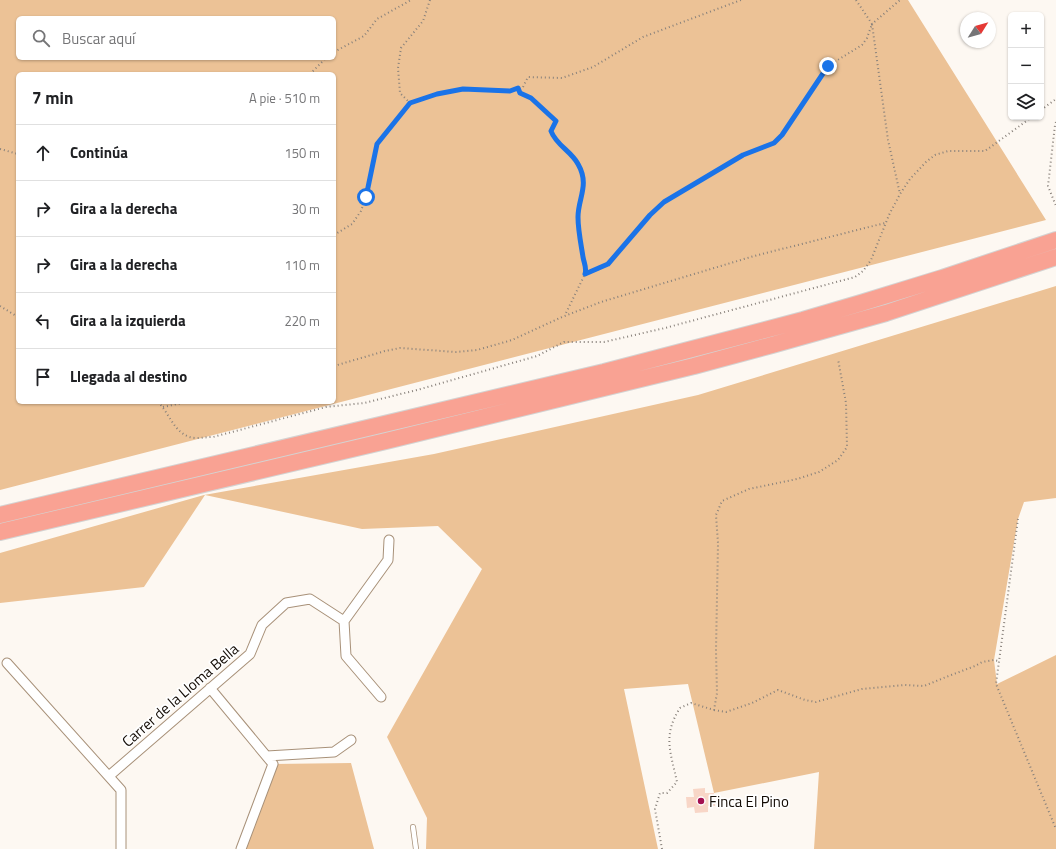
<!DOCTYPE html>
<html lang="es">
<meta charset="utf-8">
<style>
:root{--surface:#fff;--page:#f2f2f2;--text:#202124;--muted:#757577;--line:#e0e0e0}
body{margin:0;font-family:"Titillium Web",sans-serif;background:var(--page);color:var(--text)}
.controls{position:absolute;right:12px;top:12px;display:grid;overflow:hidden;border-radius:6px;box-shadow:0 1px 3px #0004}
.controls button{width:36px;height:36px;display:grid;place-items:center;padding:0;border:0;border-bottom:1px solid var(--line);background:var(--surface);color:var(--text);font:20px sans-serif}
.compass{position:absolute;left:960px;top:12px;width:36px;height:36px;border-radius:50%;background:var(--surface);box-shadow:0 1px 3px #0004;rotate:53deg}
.stop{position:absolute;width:12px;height:12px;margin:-9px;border:3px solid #1a73e8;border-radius:50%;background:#fff}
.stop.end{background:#1a73e8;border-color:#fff;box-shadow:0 1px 4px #0008}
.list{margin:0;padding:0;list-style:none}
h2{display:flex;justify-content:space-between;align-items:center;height:52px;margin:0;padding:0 16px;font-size:17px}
h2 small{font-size:13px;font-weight:400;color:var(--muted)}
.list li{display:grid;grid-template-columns:26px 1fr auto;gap:12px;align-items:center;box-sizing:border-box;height:56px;padding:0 16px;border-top:1px solid var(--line)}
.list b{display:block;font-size:15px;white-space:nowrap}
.list em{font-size:13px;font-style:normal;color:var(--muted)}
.icon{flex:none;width:22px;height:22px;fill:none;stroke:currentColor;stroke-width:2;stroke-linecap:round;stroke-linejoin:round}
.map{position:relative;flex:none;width:1056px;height:849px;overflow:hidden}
.search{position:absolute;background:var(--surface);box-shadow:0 1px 3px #0004;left:16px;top:16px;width:320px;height:44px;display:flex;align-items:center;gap:10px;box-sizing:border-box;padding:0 14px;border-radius:6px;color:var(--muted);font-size:15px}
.panel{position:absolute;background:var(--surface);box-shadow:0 1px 3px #0004;left:16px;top:72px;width:320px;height:332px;border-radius:6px}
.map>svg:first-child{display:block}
.green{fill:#ecc296;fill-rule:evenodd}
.building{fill:#f8d6c7}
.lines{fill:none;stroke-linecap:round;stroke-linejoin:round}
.service-casing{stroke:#a89179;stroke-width:6}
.minor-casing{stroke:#a89179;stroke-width:11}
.motorway-casing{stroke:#d4d3d2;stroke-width:18}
.path{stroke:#88817b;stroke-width:2;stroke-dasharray:1 3;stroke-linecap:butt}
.service{stroke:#fff;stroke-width:4.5}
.minor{stroke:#fff;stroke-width:9}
.motorway{stroke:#f9a293;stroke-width:16}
.route{stroke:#1a73e8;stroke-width:5}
.poi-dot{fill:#a30f50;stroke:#fff;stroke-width:1.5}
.labels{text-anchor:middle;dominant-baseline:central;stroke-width:3.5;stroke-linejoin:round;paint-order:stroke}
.street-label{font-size:15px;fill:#120a03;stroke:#fff}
.poi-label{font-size:15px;fill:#120a03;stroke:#fff;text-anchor:start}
</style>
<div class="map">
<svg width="1056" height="849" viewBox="0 0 1056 849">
<rect width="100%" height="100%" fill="#fdf8f2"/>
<path class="green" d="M0 0H908L1046 220 0 490ZM18 18H334V58H18ZM18 74H334V402H18Z
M1056 286V498L1024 502 1018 519 994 660 997 684 1056 655V849H814L819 772 714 793 688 684 624 689 658 849H426L427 818 387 737 482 569 438 526 362 529 205 495 144 587 0 603V553L204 495 434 454 698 395Z
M351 763 374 849H241L273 764Z"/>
<path class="building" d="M705 788V793H714L715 806H708V812L695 813 694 807 687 808 686 797H694L693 789Z"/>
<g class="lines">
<g class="service-casing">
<path id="service" d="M413 827 416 849"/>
</g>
<g class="minor-casing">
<path id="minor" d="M7 663 121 790V849
M210 688 273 764 241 849
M381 697 346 656 344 621 388 560 389 540
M267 756 334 752 351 740
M109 776 250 654 262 625 286 603 310 599 344 621"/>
</g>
<g class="motorway-casing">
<path id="motorway" d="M0 515 604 372 803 320 861 303 942 278 1056 240
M0 532 386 441 694 366 772 345 886 313 1056 257"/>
</g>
<path class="path" d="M430 0 423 21 401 48 398 68 400 93 410 103 437 94 463 89 510 91 523 87 528 77 562 78 593 67 643 37 741 0
M856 0 872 24 900 0
M334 52 364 36 377 19 411 0
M310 74 326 58
M518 89 520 93 531 98 556 121 551 131C558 148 579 154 583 176 586 190 579 202 578 215 577 225 580 234 581 243 583 252 583 261 587 270L565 315
M1041 110 1056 99
M1056 122 1055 125 1048 186 1056 206
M0 149 18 154
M334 235 352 224 361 211 366 197 377 144 410 103
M585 274 608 264 650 215 664 202 743 155 774 143 782 135 828 66 862 45 867 38 872 24 888 140 900 194
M0 306 18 317
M334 366 385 351 400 348 456 352 477 350 512 340 562 317 601 302 754 256 885 223
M158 402C171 415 175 437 196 438 202 438 207 437 213 437L326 407 364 403 417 390 537 356 564 342H604L665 328 855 277 863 271 871 260 889 215 900 194 910 179 926 162 935 155 948 151H985L1032 117
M163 407 187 402
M1018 519 996 684 1056 829
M714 710 726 712 752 703 778 690 805 700 816 702 862 689 904 685 924 686 946 677 975 666 982 662 994 660 998 661
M662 849 655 809 660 793H667L677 782C671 753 662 736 680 708L691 703 714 710 717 693 716 651 718 543 716 515 722 501 749 489 797 479 819 472 838 460 847 447 846 403 838 359"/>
<use href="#service" class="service"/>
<use href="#minor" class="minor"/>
<use href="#motorway" class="motorway"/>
</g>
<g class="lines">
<path class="route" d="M366 197 377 144 410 103 437 94 463 89 510 91 518 88 520 93 531 98 556 121 551 131C556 145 571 151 578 164 590 185 578 198 578 217 578 230 581 244 583 257 584 263 587 268 585 274L608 264 650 215 664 202 743 155 774 143 782 135 828 66"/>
</g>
<circle class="poi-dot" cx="701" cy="801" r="4"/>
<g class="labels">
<g class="street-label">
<text transform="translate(180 695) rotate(-41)">Carrer de la Lloma Bella</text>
</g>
<g class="poi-label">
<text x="709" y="801">Finca El Pino</text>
</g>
</g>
</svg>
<div class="controls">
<button>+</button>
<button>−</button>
<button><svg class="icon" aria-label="layers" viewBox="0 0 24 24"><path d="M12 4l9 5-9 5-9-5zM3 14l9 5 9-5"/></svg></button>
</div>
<svg class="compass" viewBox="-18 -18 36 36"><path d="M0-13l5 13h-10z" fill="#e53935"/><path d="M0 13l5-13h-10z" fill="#757577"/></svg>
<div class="stop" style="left:366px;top:197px"></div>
<div class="stop end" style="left:828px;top:66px"></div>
<div class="search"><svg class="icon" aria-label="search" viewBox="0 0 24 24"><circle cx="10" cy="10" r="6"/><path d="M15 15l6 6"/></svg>Buscar aquí</div>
<section class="panel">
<h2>7 min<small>A pie · 510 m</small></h2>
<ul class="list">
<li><svg class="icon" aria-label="ahead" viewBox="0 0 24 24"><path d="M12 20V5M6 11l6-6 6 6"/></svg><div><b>Continúa</b></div><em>150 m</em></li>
<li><svg class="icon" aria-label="right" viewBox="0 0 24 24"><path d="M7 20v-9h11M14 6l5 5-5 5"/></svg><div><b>Gira a la derecha</b></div><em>30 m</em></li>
<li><svg class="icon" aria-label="right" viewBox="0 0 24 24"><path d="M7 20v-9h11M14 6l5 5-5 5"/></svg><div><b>Gira a la derecha</b></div><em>110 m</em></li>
<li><svg class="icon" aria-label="left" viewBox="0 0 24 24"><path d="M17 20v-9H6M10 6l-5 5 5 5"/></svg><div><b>Gira a la izquierda</b></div><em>220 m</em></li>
<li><svg class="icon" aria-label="arrive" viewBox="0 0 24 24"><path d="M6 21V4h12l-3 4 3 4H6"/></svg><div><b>Llegada al destino</b></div></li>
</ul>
</section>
</div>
